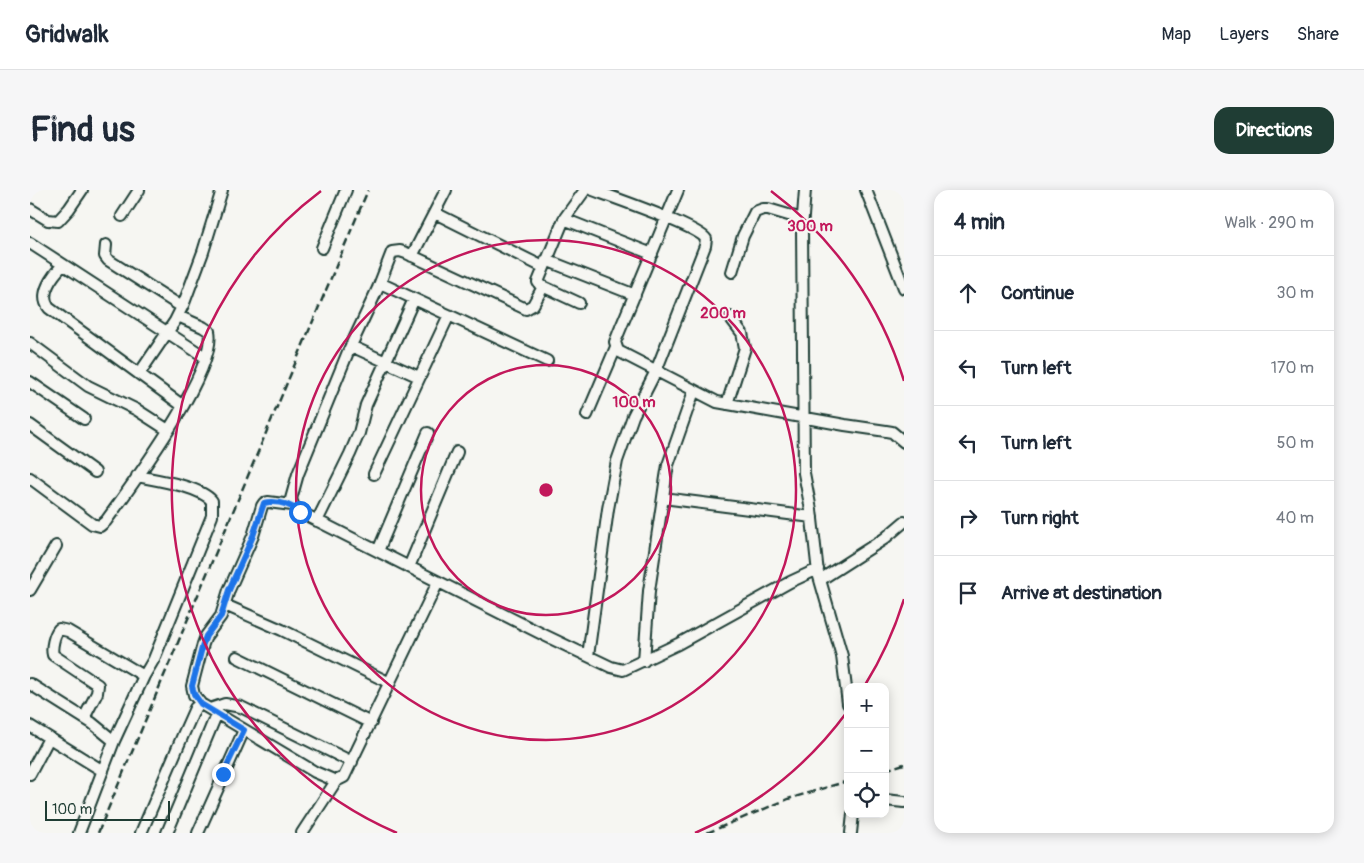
<!DOCTYPE html>
<meta charset="utf-8">
<style>
:root{--surface:#fff;--page:#f6f6f7;--text:#1f2937;--muted:#747a83;--line:#e0e1e3;--accent:#1f3d34}
body{margin:0;font-family:Pangolin,sans-serif;background:var(--page);color:var(--text)}
.controls{position:absolute;right:15px;bottom:15px;display:grid;overflow:hidden;border-radius:10px;box-shadow:0 2px 12px #0003}
.controls button{width:45px;height:45px;display:grid;place-items:center;padding:0;border:0;border-bottom:1px solid var(--line);background:var(--surface);color:var(--text);font:25px sans-serif}
.scale{position:absolute;left:15px;bottom:12px;width:125px;box-sizing:border-box;padding-left:5px;border:2px solid #1f3d34;border-top:0;font-size:14px;line-height:18px;white-space:nowrap;color:#1f3d34;-webkit-text-stroke:4px #f6f6f2;paint-order:stroke}
.stop{position:absolute;width:15px;height:15px;margin:-11px;border:4px solid #1a73e8;border-radius:50%;background:#fff}
.stop.end{background:#1a73e8;border-color:#fff;box-shadow:0 1px 5px #0008}
.list{margin:0;padding:0;list-style:none}
h2{display:flex;justify-content:space-between;align-items:center;height:65px;margin:0;padding:0 20px;font-size:21px}
h2 small{font-size:16px;font-weight:400;color:var(--muted)}
.list li{display:grid;grid-template-columns:32px 1fr auto;gap:15px;align-items:center;box-sizing:border-box;height:75px;padding:0 20px;border-top:1px solid var(--line)}
.list b{display:block;font-size:19px;white-space:nowrap}
.list em{font-size:16px;font-style:normal;color:var(--muted)}
.icon{flex:none;width:28px;height:28px;fill:none;stroke:currentColor;stroke-width:2;stroke-linecap:round;stroke-linejoin:round}
.map{position:relative;flex:none;width:874px;height:643px;overflow:hidden;border-radius:15px}
header{display:flex;align-items:center;gap:30px;box-sizing:border-box;height:70px;padding:0 25px;background:var(--surface);border-bottom:1px solid var(--line)}
header strong{font-size:24px}
nav{display:flex;gap:28px;margin-inline-start:auto;font-size:18px}
.intro{display:flex;align-items:center;justify-content:space-between;box-sizing:border-box;height:120px;padding:0 30px}
h1{margin:0;font-size:35px}
.button{padding:12px 22px;border-radius:15px;background:var(--accent);color:#fff;font-size:18px;font-weight:700}
main{display:flex;gap:30px;padding:0 30px}
aside{flex:1;background:var(--surface);border-radius:15px;box-shadow:0 2px 12px #0003}
.map>svg:first-child{display:block}
.lines{fill:none;stroke-linecap:round;stroke-linejoin:round}
.minor-casing{stroke:#1f3d34;stroke-width:14}
.minor{stroke:#f6f6f2;stroke-width:10}
.rail{stroke:#1f3d34;stroke-width:2.5;stroke-dasharray:8 4;stroke-linecap:butt}
.route{stroke:#1a73e8;stroke-width:6}
.ring{fill:none;stroke:#c2185b;stroke-width:2.5}
.centre{fill:#c2185b;stroke:#f6f6f2;stroke-width:2.5}
.ring-label{font-size:15px;text-anchor:middle;font-weight:bold;fill:#c2185b;stroke:#f6f6f2;stroke-width:4;stroke-linejoin:round;paint-order:stroke}
</style>
<header>
<strong>Gridwalk</strong>
<nav><a>Map</a><a>Layers</a><a>Share</a></nav>
</header>
<div class="intro"><h1>Find us</h1><a class="button">Directions</a></div>
<main>
<div class="map">
<svg width="874" height="643" viewBox="0 0 874 643">
<rect width="100%" height="100%" fill="#f6f6f2"/>
<filter id="ink" filterUnits="userSpaceOnUse"><feTurbulence type="fractalNoise" baseFrequency=".02" numOctaves="2"/><feDisplacementMap in="SourceGraphic" scale="10" xChannelSelector="R" yChannelSelector="G"/><feConvolveMatrix kernelMatrix="1 2 1 2 8 2 1 2 1" color-interpolation-filters="sRGB"/></filter>
<g filter="url(#ink)">
<g class="lines">
<g class="minor-casing">
<path id="minor" d="M648 0 589 142 585 152 588 161 687 212 815 235 856 241 862 242 874 252
M775 0 772 39 774 283 781 320 788 383 812 466 818 514
M836 0 874 98
M0 19 18 30 28 31 39 19 52 0
M405 23 513 77
M92 26 109 0
M534 29 622 64
M0 53 175 167
M76 55 75 66 78 70 152 117
M292 58 316 0
M382 66 416 0
M516 70 605 105
M33 75C23 85 8 104 19 118L153 216
M702 82 713 46 725 22 733 19H738L772 29
M350 93 517 171
M513 97 503 115 496 119 376 63 370 61 362 62 348 98 318 162 268 284 261 309 264 317 270 322 514 445 581 477 593 480 648 454 760 392 788 379
M549 113 510 95 508 92 534 29 555 0
M0 153 58 196 107 220 138 240
M321 156 389 187
M109 184 145 131 154 113 173 62 192 0
M0 192 54 229
M697 214 715 158 712 143 700 127
M557 225 586 157
M0 235 65 282
M344 284 419 125
M0 288 62 334 70 336 76 331C101 296 188 180 179 141L173 137 148 126
M633 308 782 327
M287 331 320 264 329 243 336 215 384 109
M348 361 398 243
M379 377 427 262
M790 390 854 349 874 332
M0 400 26 356
M195 415 252 440 360 493
M558 466 578 319 587 271 603 226 626 181 675 56 676 49C669 37 582 7 563 0
M207 467 341 533
M614 471 619 401 636 287 638 275 664 201
M0 494 62 533 84 551
M171 514 164 505 162 496 173 454 176 446 191 426 199 400 223 346 232 316 234 313 238 312 262 315
M180 519 195 514 211 517 322 572
M54 528 67 503 68 495 23 465C21 458 24 445 29 439L38 441 114 486
M0 536 73 581
M0 584 19 548
M855 610 874 612
M49 643 84 551 114 486 124 469 182 326V311C170 296 126 290 107 286
M111 643 153 545 165 518 171 514 285 582 306 591 314 587 408 392
M137 643 187 523
M168 643 214 540
M272 643 306 591
M821 643 823 624"/>
</g>
<use href="#minor" class="minor"/>
<path class="rail" d="M855 580 874 574
M68 643 338 0
M677 643 758 609 818 591"/>
</g>
</g>
<g class="lines" filter="url(#ink)">
<path class="route" d="M193 584 214 540 171 514 164 504 162 496 173 454 176 446 191 426 199 400 223 346 234 313C248 310 259 314 270 322"/>
</g>
<g class="ring">
<circle cx="516" cy="300" r="125"/>
<circle cx="516" cy="300" r="250"/>
<path d="M874 409A374 374 0 0 1 835 495M817 522A374 374 0 0 1 665 643M367 643A374 374 0 0 1 291 1M741 1A374 374 0 0 1 874 191"/>
</g>
<circle cx="516" cy="300" r="8" class="centre"/>
<g class="ring-label">
<text x="780" y="41">300 m</text>
<text x="693" y="128">200 m</text>
<text x="604" y="217">100 m</text>
</g>
</svg>
<div class="controls">
<button>+</button>
<button>−</button>
<button><svg class="icon" aria-label="locate" viewBox="0 0 24 24"><circle cx="12" cy="12" r="6"/><path d="M12 2v4M12 18v4M2 12h4M18 12h4"/></svg></button>
</div>
<div class="scale">100 m</div>
<div class="stop" style="left:270px;top:322px"></div>
<div class="stop end" style="left:193px;top:584px"></div>
</div>
<aside>
<h2>4 min<small>Walk · 290 m</small></h2>
<ul class="list">
<li><svg class="icon" aria-label="ahead" viewBox="0 0 24 24"><path d="M12 20V5M6 11l6-6 6 6"/></svg><div><b>Continue</b></div><em>30 m</em></li>
<li><svg class="icon" aria-label="left" viewBox="0 0 24 24"><path d="M17 20v-9H6M10 6l-5 5 5 5"/></svg><div><b>Turn left</b></div><em>170 m</em></li>
<li><svg class="icon" aria-label="left" viewBox="0 0 24 24"><path d="M17 20v-9H6M10 6l-5 5 5 5"/></svg><div><b>Turn left</b></div><em>50 m</em></li>
<li><svg class="icon" aria-label="right" viewBox="0 0 24 24"><path d="M7 20v-9h11M14 6l5 5-5 5"/></svg><div><b>Turn right</b></div><em>40 m</em></li>
<li><svg class="icon" aria-label="arrive" viewBox="0 0 24 24"><path d="M6 21V4h12l-3 4 3 4H6"/></svg><div><b>Arrive at destination</b></div></li>
</ul>
</aside>
</main>
